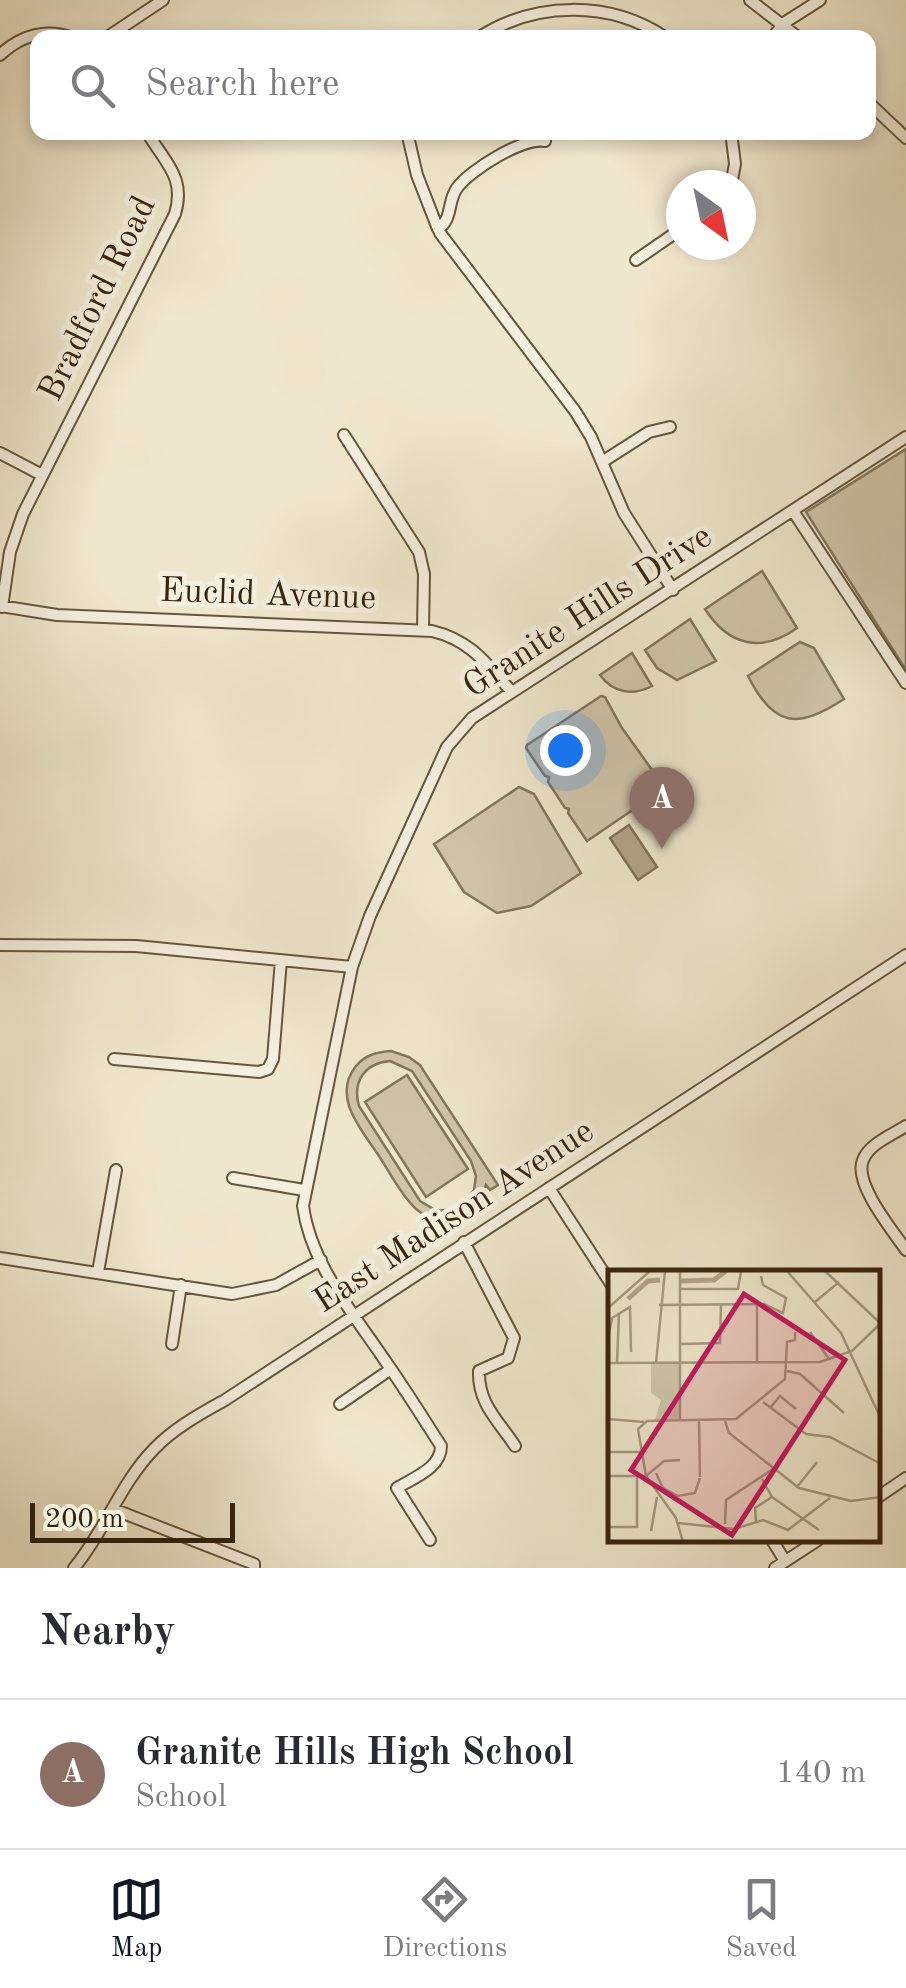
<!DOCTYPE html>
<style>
:root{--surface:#fff;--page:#f2f2f3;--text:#2b2b33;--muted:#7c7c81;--line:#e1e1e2;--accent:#111827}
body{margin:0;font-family:"Old Standard TT",serif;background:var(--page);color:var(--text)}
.compass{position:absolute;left:666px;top:170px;width:90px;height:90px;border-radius:50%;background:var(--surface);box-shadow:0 5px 15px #0003;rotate:147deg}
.scale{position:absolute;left:30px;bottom:25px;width:205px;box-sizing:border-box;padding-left:10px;border:5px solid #39250c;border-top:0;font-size:28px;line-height:35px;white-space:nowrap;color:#39250c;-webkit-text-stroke:8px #f5efde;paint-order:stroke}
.you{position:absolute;left:565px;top:750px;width:35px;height:35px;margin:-25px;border:8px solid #fff;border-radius:50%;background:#1a73e8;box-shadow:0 0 0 15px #1a73e833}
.badge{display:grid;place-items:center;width:65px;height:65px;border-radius:50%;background:var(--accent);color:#fff;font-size:32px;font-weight:700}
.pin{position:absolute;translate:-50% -82px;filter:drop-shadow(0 2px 5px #0008)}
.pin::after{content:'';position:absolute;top:52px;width:35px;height:30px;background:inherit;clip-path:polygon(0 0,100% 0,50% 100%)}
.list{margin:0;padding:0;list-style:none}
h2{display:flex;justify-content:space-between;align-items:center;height:130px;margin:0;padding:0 40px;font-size:42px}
h2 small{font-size:32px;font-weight:400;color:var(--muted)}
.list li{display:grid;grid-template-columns:65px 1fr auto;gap:30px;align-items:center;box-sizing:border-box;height:150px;padding:0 40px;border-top:2px solid var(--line)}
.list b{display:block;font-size:38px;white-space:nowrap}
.list p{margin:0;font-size:32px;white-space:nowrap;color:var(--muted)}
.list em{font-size:32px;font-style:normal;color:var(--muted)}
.icon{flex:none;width:55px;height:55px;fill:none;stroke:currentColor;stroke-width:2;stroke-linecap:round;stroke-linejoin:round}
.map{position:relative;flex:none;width:906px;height:1568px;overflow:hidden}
.search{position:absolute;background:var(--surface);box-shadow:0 5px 15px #0003;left:30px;right:30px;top:30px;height:110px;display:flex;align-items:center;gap:25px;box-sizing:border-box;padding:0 35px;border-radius:20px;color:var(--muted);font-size:38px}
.sheet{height:280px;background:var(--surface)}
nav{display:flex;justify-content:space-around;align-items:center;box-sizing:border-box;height:140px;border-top:2px solid var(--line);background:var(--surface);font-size:28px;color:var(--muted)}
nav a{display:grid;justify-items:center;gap:5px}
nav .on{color:var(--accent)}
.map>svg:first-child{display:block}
.green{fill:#d0c6ac;stroke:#84765c;stroke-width:2.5;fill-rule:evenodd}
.water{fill:#b1a58b;stroke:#817258;stroke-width:2.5}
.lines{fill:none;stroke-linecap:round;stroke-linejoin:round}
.minor-casing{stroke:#66563c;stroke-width:14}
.minor{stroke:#f5efde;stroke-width:10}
.labels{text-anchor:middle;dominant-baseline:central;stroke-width:10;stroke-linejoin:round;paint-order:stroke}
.street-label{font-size:35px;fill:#39250c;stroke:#f5efde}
.inset-river{fill:none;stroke:#b1a58b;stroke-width:5}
.inset-road{fill:none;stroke:#a69980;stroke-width:2.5}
.view{fill:#c2185b;fill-opacity:0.15;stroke:#c2185b;stroke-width:5}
.inset-edge{fill:none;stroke:#39250c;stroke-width:5}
</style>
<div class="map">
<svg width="906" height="1568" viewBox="0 0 906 1568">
<rect width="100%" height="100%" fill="#efe7cd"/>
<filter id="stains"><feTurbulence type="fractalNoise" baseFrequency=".002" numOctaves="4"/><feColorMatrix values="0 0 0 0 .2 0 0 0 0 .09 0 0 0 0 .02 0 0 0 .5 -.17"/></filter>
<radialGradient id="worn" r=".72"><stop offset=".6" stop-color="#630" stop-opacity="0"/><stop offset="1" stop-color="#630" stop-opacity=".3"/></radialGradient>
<path class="green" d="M906 449V670L806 512Z
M762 571 797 628C761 654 728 645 705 609Z
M690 619 716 661 677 680 657 668 645 650Z
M800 642 814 648 844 699C798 729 774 728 748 676Z
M632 653 652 686C633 696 613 693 600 675Z
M601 696 605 697 622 728 665 788 587 841 568 813 569 809 565 808 548 782 549 777 545 776 526 748 527 745Z
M519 787 534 794 581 873 531 906 497 913 464 892 434 844Z
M391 1051 409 1057 420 1065 498 1185 490 1190 486 1185C482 1201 473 1214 457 1219 417 1232 397 1183 379 1156 362 1130 331 1097 356 1066 365 1055 377 1052 391 1051ZM390 1061 412 1071 471 1161 476 1176 474 1190 457 1208 437 1211 420 1201 359 1106C352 1081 365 1063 390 1061Z
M407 1075 468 1169 426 1197 365 1102Z"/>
<path class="water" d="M629 825 657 867 638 880 610 838Z"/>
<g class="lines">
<g class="minor-casing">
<path id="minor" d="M750 0 799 38
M106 38 163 0
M478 38C535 1 610 0 666 38
M772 38 784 23 820 0
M0 55C21 35 46 28 73 38
M868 102 906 138
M407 132 417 175 438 229C453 219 447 202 457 188 470 170 523 137 545 141
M731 132 735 164 731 185
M440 233 575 411 591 437 624 513 673 590
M636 260 681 229
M344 435 419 552 424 574 423 629
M0 453 42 475
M602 462 649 432 670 427
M793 511 906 683
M0 606 57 615 432 631C470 640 486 663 511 691
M2 607 10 552 23 514 175 214C186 177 165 163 147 132
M0 945 136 946 352 967
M114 1059 259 1072 268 1069 273 1059 281 960
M906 1126C892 1135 869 1144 863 1160 853 1183 893 1231 906 1250
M233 1178 304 1190
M549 1188 611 1284
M464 1242 514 1338 508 1358 479 1371C478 1404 498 1420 515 1446
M0 1258 232 1294 276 1285 321 1260
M98 1272 116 1170
M172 1344 181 1285
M340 1404 391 1369
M878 1497 906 1478
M113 1509 254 1564V1568
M430 1540 397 1488C415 1477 441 1468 441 1446 423 1418 405 1389 386 1362 354 1314 311 1265 303 1206L352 967 370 916 447 747 472 718 906 437
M772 1540 785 1561
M74 1568C105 1531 120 1484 154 1449 174 1428 200 1414 225 1400L906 955
M775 1568 818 1540"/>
</g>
<use href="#minor" class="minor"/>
</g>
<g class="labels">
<g class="street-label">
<text transform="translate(98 299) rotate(-64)">Bradford Road</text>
<text transform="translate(268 595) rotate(2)">Euclid Avenue</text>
<text transform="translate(588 612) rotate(-33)">Granite Hills Drive</text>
<text transform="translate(454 1217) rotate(-33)">East Madison Avenue</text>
</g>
</g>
<g transform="translate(608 1270)">
<rect width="272" height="272" fill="#efe7cd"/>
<path d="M43 94H71V150H47L53 130 43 123Z" fill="#d0c6ac"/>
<path class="inset-river" d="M73 11 106 10 118 1M20 29 40 11 52 10"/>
<path class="inset-road" d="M72 1V151M179 1 233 63 273 149M217 1 272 53M72 19H130L133 1M207 32 231 12M51 35 156 34 175 43 178 28 155 15 153 6M0 38 42 1M202 62 221 89M0 69 4 48 22 37 23 82M72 74 112 73 113 34M0 93 212 92 244 81 273 53M9 93 11 43M48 93 57 1M149 93V34M179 101 192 104 236 143M155 132 198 164 222 167 273 194M162 138 172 126 188 139M0 149 36 152M91 151 92 207M117 151 121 163 191 218 243 231 273 227M0 182H32M48 203 55 218 70 226 87 223 92 208M0 206H38L56 191 72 190M154 209 164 227 211 260M189 217 209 192M148 251 147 238 164 227M70 253 126 259 155 250 180 260 222 228M117 254 118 230 168 197M0 257H29V206M43 261 49 227M75 272 68 248 38 206 30 159 39 151 128 149 177 109 179 72 187 70V62"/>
<path class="view" d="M136 24 237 90 124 265 23 200Z"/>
<rect width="272" height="272" class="inset-edge"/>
</g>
<rect width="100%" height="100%" filter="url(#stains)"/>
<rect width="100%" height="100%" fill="url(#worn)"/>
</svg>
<svg class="compass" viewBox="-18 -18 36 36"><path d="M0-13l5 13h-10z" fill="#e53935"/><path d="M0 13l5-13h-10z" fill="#7c7c81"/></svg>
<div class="scale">200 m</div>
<div class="you"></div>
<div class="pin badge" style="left:662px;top:849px;background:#8d6e63">A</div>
<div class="search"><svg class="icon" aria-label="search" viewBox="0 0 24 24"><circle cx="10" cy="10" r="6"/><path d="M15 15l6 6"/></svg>Search here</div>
</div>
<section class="sheet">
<h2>Nearby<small></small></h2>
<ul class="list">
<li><span class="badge" style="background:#8d6e63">A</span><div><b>Granite Hills High School</b><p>School</p></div><em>140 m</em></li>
</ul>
</section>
<nav>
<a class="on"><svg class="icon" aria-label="map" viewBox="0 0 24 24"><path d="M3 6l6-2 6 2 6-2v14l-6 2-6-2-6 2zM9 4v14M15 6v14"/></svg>Map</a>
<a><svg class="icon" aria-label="directions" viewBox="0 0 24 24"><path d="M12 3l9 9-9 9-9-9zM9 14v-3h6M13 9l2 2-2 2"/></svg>Directions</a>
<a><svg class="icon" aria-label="saved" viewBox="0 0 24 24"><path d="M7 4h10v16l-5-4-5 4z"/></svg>Saved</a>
</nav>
